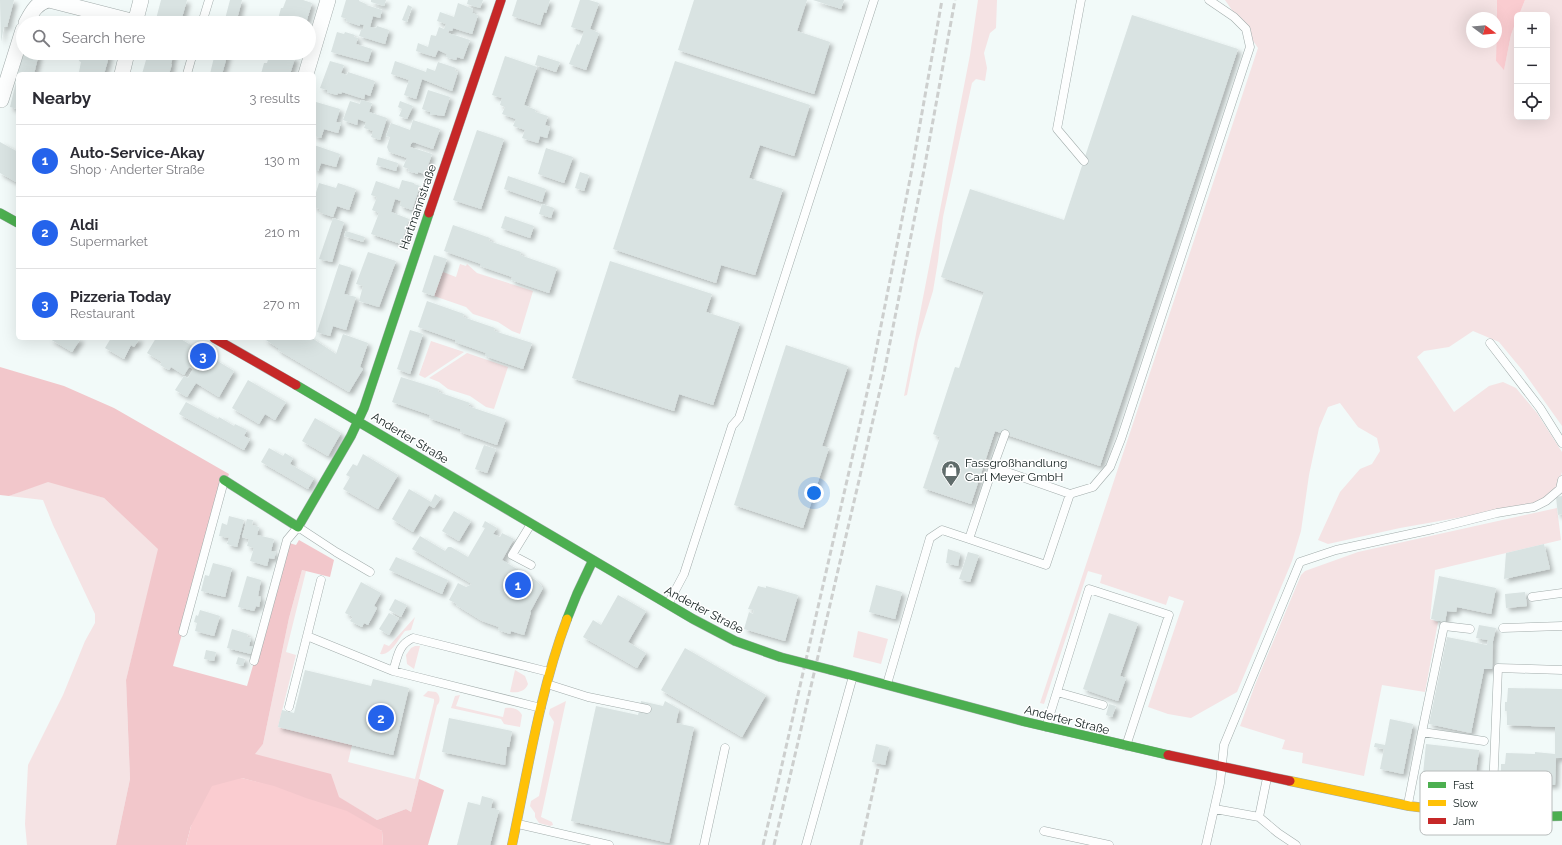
<!DOCTYPE html>
<meta charset="utf-8">
<style>
:root{--surface:#fff;--page:#f7f7f7;--text:#2b2b33;--muted:#7c7c81;--line:#e1e1e2;--accent:#2563eb}
body{margin:0;font-family:Raleway,sans-serif;background:var(--page);color:var(--text)}
.controls{position:absolute;right:12px;top:12px;display:grid;overflow:hidden;border-radius:6px;box-shadow:0 4px 16px #0002}
.controls button{width:36px;height:36px;display:grid;place-items:center;padding:0;border:0;border-bottom:1px solid var(--line);background:var(--surface);color:var(--text);font:20px sans-serif}
.compass{position:absolute;left:1466px;top:12px;width:36px;height:36px;border-radius:50%;background:var(--surface);box-shadow:0 4px 16px #0002;rotate:106deg}
.you{position:absolute;left:814px;top:493px;width:14px;height:14px;margin:-10px;border:3px solid #fff;border-radius:50%;background:#1a73e8;box-shadow:0 0 0 6px #1a73e833}
.badge{display:grid;place-items:center;width:26px;height:26px;border-radius:50%;background:var(--accent);color:#fff;font-size:13px;font-weight:700}
.pin{position:absolute;translate:-50% -50%;border:2px solid #fff;box-shadow:0 1px 4px #0006}
.list{margin:0;padding:0;list-style:none}
h2{display:flex;justify-content:space-between;align-items:center;height:52px;margin:0;padding:0 16px;font-size:17px}
h2 small{font-size:13px;font-weight:400;color:var(--muted)}
.list li{display:grid;grid-template-columns:26px 1fr auto;gap:12px;align-items:center;box-sizing:border-box;height:72px;padding:0 16px;border-top:1px solid var(--line)}
.list b{display:block;font-size:15px;white-space:nowrap}
.list p{margin:0;font-size:13px;white-space:nowrap;color:var(--muted)}
.list em{font-size:13px;font-style:normal;color:var(--muted)}
.icon{flex:none;width:22px;height:22px;fill:none;stroke:currentColor;stroke-width:2;stroke-linecap:round;stroke-linejoin:round}
.map{position:relative;flex:none;width:1562px;height:845px;overflow:hidden}
.search{position:absolute;background:var(--surface);box-shadow:0 4px 16px #0002;left:16px;top:16px;width:300px;height:44px;display:flex;align-items:center;gap:10px;box-sizing:border-box;padding:0 14px;border-radius:22px;color:var(--muted);font-size:15px}
.panel{position:absolute;background:var(--surface);box-shadow:0 4px 16px #0002;left:16px;top:72px;width:300px;height:268px;border-radius:6px}
.map>svg:first-child{display:block}
.green{fill:#f5e3e4}
.forest{fill:#f2c7cb}
.water{fill:#faccd0}
.building{fill:#d9e3e2;filter:url(#shadow)}
.lines{fill:none;stroke-linecap:round;stroke-linejoin:round}
.lane-casing{stroke:#a2acab;stroke-width:9}
.street-casing{stroke:#a2acab;stroke-width:16}
.fast-casing{stroke:#a2acab;stroke-width:10}
.slow-casing{stroke:#a2acab;stroke-width:10}
.jam-casing{stroke:#a2acab;stroke-width:10}
.lane{stroke:#fdfefe;stroke-width:8}
.street{stroke:#fdfefe;stroke-width:15}
.fast{stroke:#4caf50;stroke-width:9}
.slow{stroke:#ffc107;stroke-width:9}
.jam{stroke:#c62828;stroke-width:9}
.rail{stroke:#cdcfce;stroke-width:3;stroke-dasharray:6 3;stroke-linecap:butt}
.fast-bridge-casing{stroke:#a2acab;stroke-width:10;stroke-linecap:butt}
.fast-bridge{stroke:#4caf50;stroke-width:9}
.labels{text-anchor:middle;dominant-baseline:central;stroke-width:3;stroke-linejoin:round;paint-order:stroke}
.street-label{font-size:12px;fill:#121f1e;stroke:#fff}
.poi-label{font-size:12px;fill:#121f1e;stroke:#fff;text-anchor:start}
.key{fill:#fff;stroke:#b8bcbc;stroke-width:1}
.key-label{font-size:11px;fill:#121f1e}
</style>
<div class="map">
<svg width="1562" height="845" viewBox="0 0 1562 845">
<defs>
<filter id="shadow"><feDropShadow dx="3.5" dy="3.5" stdDeviation="2" flood-color="#0004"/></filter>
</defs>
<rect width="100%" height="100%" fill="#f2faf9"/>
<path class="green" d="M978 0H997L996 28 990 33 984 53 987 68 985 81 976 79 972 83 943 217 938 261 933 291 918 340 907 395 904 396 970 55Z
M1225 0H1497L1496 42V18H1472V42H1496V61L1504 69 1511 35 1517 19V117H1547V15H1519L1525 0H1562V426L1523 371 1499 342 1473 331 1449 347 1424 351 1417 357 1454 412 1489 386 1503 382 1516 388 1537 413 1562 452V472L1558 487 1541 503 1400 528 1328 544 1318 540 1340 492 1360 469 1372 464 1380 451 1377 438 1358 427 1340 403 1328 407 1319 428 1309 475 1301 531 1292 561 1237 692 1191 718 1168 714 1148 707 1184 601 1169 596 1166 605 1100 583 1102 575 1088 571 1044 704 1040 703 1258 48Z
M460 264 466 266 467 264 477 273 533 291 520 334 512 331 498 322 473 314 466 307 434 296 443 272 456 277Z
M431 341 464 352 425 378 419 375Z
M467 353 508 367 494 409 486 407 470 396 448 389 439 382 429 378Z
M48 481 104 498 159 549 126 680 130 779 116 845H27L25 824 28 765 63 695 85 641 95 623V614L53 525 43 500 9 496Z
M1557 508 1561 540 1435 570 1430 619 1438 622 1425 692 1382 685 1364 776 1302 763 1303 753 1282 749 1285 740 1240 726 1255 685 1301 575 1305 571 1358 552Z
M302 570 306 571 286 652 296 655 278 727 352 745 348 762 415 779 434 702V699L423 696 428 691 436 692C440 695 441 702 437 705L411 812 406 809 377 820 338 797 254 754 263 744 289 618Z
M415 617 411 630 405 631C399 638 391 656 380 654L384 644 389 646Z
M858 631 888 639 881 664 853 657Z
M415 646H420L414 669 407 664 406 655 411 648Z
M515 670 525 676 528 684C525 692 517 693 510 692Z
M460 695 456 706 503 717 505 708C513 707 519 709 522 715L520 727 504 724 501 719 451 708 455 696Z
M566 701 541 817 552 822 553 825 550 826 539 823 535 817V813L530 806 531 801 539 796 554 722 549 714 550 709Z"/>
<path class="forest" d="M0 367 64 386 114 408 229 474 221 496 173 666 247 686 289 543 296 545 299 540 334 560 330 577 302 570 289 618 263 744 255 754 331 774 339 797 377 820 406 809 411 812 419 779 444 790 428 845H383L382 831C335 811 291 791 242 778L191 826 186 845H116L130 779 126 680 158 549 104 498 48 482 9 496 0 495Z"/>
<path class="water" d="M1497 0H1525L1519 15H1517V19L1511 35 1504 70 1496 61Z
M242 778 274 786 306 798 347 811 382 831 383 845H186L191 826 212 786Z"/>
<path class="building" d="M0 0H14L7 27 4 26 1 42Z
M161 0H187L181 21 185 23H155Z
M230 0H242L236 23H224Z
M286 0H303L312 3 306 23H279L280 20 278 19 281 8H283Z
M346 0H359V1L366 4V5L382 10 380 18 373 16 370 27 376 28 377 26 389 30 385 44 359 36 361 30H363L364 25 360 24V26L346 21 347 19 341 17Z
M371 0H386L384 6 371 2Z
M468 0H483L480 8 467 4Z
M517 0H550L546 13 544 12 540 25 512 16Z
M580 0H589L599 3 590 29 599 33 586 70 569 64 577 44 579 45 584 31 571 27Z
M694 0H807L797 31 830 42 814 94 678 50Z
M813 0H844L841 9Z
M458 3 473 9 472 13 478 15 472 34 453 28 452 31 449 30 448 33 470 40 463 59 457 57 456 60 446 57 447 54 438 50 435 57 416 51 418 43 428 47 431 35 436 36 439 27 444 29 446 24 437 21 440 12 454 17Z
M408 5 412 7 407 22 402 20Z
M1132 15 1238 49 1100 466 995 431 971 504 923 488 940 437 933 434 955 367 959 368 984 292 941 277 970 189 1064 220Z
M337 32 344 34 345 32 355 35 354 37 358 38 356 44 372 49 368 62 331 52Z
M23 53H39L34 74H18Z
M81 53H110L104 74H76V72H79L81 62 79 61Z
M148 53H174L171 64H172L169 74H142Z
M215 53H228L222 74H210Z
M270 53H277L295 58 290 74H261L264 63H267Z
M538 55 560 62 556 72 535 65Z
M505 56 537 67 524 105 536 110 535 112 548 116 545 125 550 127 547 138 540 136 538 143 522 138 525 130 513 126 516 119 502 114 505 107 500 105 502 98 492 95Z
M330 61 344 65 341 73 347 75 348 72 375 81 370 96 365 94 364 99 342 92 341 94 338 93 337 95 327 92V90L320 88Z
M395 61 426 72 427 68 435 71 438 62 456 68 455 71 458 72 452 91 422 79 416 99 404 95 409 80 391 74Z
M675 61 810 105 794 156 760 145 749 178 783 189 755 275 721 265 716 283 613 249Z
M17 78H18V109L10 107Z
M428 90 450 97 444 116 430 114V112L422 109Z
M361 100 372 103 369 112 387 118 380 140 371 137 373 131 364 128 366 122 358 119 357 125 343 120 350 101 360 104Z
M400 101 413 106 407 119 399 116 402 109 398 107Z
M316 102 340 109 336 122 341 123 338 133 324 129 321 138 314 136V109Z
M413 120 440 129 433 149 413 142 411 144 410 147 432 154 425 174 418 172V174L408 171 409 169 403 167 407 158 389 152 387 147 390 137 386 136 391 123 410 130Z
M477 130 504 139 481 209 453 200Z
M0 142 18 152V183L0 173Z
M314 145 340 154 336 167 321 163 318 171 314 170Z
M546 148 573 157 564 183 538 174Z
M378 157 398 163 396 171 376 165Z
M580 172 589 175 584 191 575 188Z
M508 176 546 189 542 202 504 189Z
M402 180 414 183V184L420 186 412 210 400 206 401 201 395 199 391 212 409 219 401 244 371 234 379 213 372 210 377 197 371 195 376 181 399 189Z
M319 183 336 188 338 183 356 189 349 210 337 206 333 217 319 212 320 209 314 207V199Z
M542 204 554 208 551 218 539 214Z
M505 216 534 226 530 238 501 228Z
M333 218 344 222 332 262 319 259Z
M453 225 490 238 489 241 521 252 520 255 557 268 549 293 511 280 512 277 480 266 481 264 444 251Z
M346 231 365 237 363 242 344 236Z
M368 252 396 261 379 307 359 301 363 286 356 284Z
M434 255 447 259 434 296 422 292Z
M610 261 712 294 706 312 740 323 713 405 679 394 674 411 572 378Z
M339 264 352 268 344 294 356 297 346 330 333 326 330 336 317 332Z
M427 301 464 314 463 317 495 328 494 331 532 343 523 369 485 356 486 353 455 342V340L418 327Z
M410 330 423 334 410 374 397 369Z
M343 334 368 343 360 367 363 369 349 392 278 350V348L263 338H312L336 354Z
M50 338H81L72 352 50 339Z
M111 338H140L134 347 131 345 124 359 105 348Z
M156 338H179L234 371 219 397 196 383 187 397 175 390 184 376 188 378 193 369 189 367 184 375 171 367 169 370 160 365 162 362 147 353Z
M786 345 848 366 822 446 829 448 803 528 734 505Z
M401 377 439 389 438 392 470 403 468 406 506 419 497 445 460 432V429L429 418 430 415 392 402Z
M248 380 286 402 275 420 265 414 259 424 232 408Z
M186 402 218 419 219 417 234 426 235 424 247 430 244 436 250 439 244 450 179 414Z
M315 418 341 433 328 456 302 441Z
M484 445 496 449 487 473 475 469Z
M269 448 283 456 285 453 293 458 290 464 314 478 308 489 261 462Z
M363 454 398 475 378 509 343 489 350 477 346 475 353 464 357 466Z
M409 489 431 502 435 494 441 498 434 508 429 505 413 532 392 519Z
M1562 496V514L1558 515 1556 497Z
M454 511 471 521 459 541 442 531Z
M229 516 244 520 237 547 227 544 229 538 219 536 222 523 227 525Z
M247 519 253 520 252 525 259 527 257 535 274 539 271 551 276 552 274 559 269 558 267 566 250 561 254 548 247 546 249 539 242 537Z
M485 521 497 528 493 534 500 537 502 533 514 539 502 560 537 581 543 588 530 612H531L524 635 511 631 510 634 498 630 499 627 482 621 456 605 457 604 449 600 458 583 466 587 472 584 412 549 420 536 445 551 448 547H451L468 557 485 528 482 527Z
M1544 544 1550 569 1504 579 1506 553Z
M948 549 960 553 958 566 946 563Z
M968 552 979 555 970 582 959 579Z
M396 557 448 580 442 594 389 570Z
M213 563 232 568 225 597 201 591 205 575 209 576Z
M247 576 261 580 258 596 261 597 259 607 256 606 254 611 238 607Z
M1439 576 1496 588 1491 614 1457 607 1456 612 1447 611 1445 622 1431 619Z
M361 582 381 593 374 606 377 608 368 625 364 623 362 627 350 621 353 617 345 613Z
M876 585 902 592 895 619 869 612Z
M758 586 766 588V586L798 595 785 641 744 629 749 612 753 614 754 610 748 609Z
M1525 592 1527 606 1506 608 1505 594Z
M618 595 646 611 628 642 646 653 637 668 583 637 593 620 601 625Z
M395 599 407 605 401 617 389 610Z
M200 610 220 616 214 636 195 631 197 623 194 622 196 615 198 616Z
M389 613 399 618 389 635 379 629Z
M1109 613 1138 623 1120 676 1126 678 1118 701 1083 689Z
M1479 625 1496 628 1493 641 1492 669H1484L1471 733 1429 724 1447 637 1487 645 1488 640 1476 638Z
M232 629 248 634 247 637 251 638 249 646 253 647 251 654 227 648Z
M685 648 766 695 742 737 661 690Z
M206 650 216 652 214 661 204 659Z
M238 657 245 659 243 666 236 664Z
M305 670 371 686 373 679 409 688 393 755 278 727 282 710 294 713Z
M1508 688 1562 689V758H1556L1555 785 1501 783V764H1505L1506 753 1535 754V752L1555 754V727L1507 725V711H1505V702H1507Z
M641 701 663 706 665 701 679 709 676 723 694 727 669 843 571 821 596 706 638 715Z
M1109 704 1116 706 1112 717 1106 715Z
M449 718 512 731 509 747H507L505 765 442 752Z
M1390 719 1413 724 1403 774 1380 769 1384 749 1374 747 1375 743 1385 745Z
M876 744 889 747 885 765 872 762Z
M1426 744 1479 750 1475 780 1453 778V779L1423 774Z
M482 796 493 799 491 808 499 810 490 845H457L468 802 480 805Z"/>
<g class="lines">
<g class="lane-casing">
<path id="lane" d="M1081 0 1057 129 1084 161
M202 23 209 0
M187 74 193 53
M1490 343 1540 408 1562 443
M993 467 1005 434
M1070 494 1093 487 1110 467 1121 439 1250 47 1246 29 1234 17 1209 0
M531 565 512 555 531 524
M321 580 307 636 393 671 541 708
M1532 597 1562 593
M668 604 684 574 732 426 739 418 874 0
M1503 628 1562 626
M183 632 224 481
M254 661 287 540 298 527 336 552 370 572
M393 671C398 656 398 645 413 638L549 672
M547 684 588 697 647 709
M887 684 930 538 942 530 969 539 993 467 1070 494 1046 565 969 539
M1057 692 1103 705
M289 707 307 636
M1046 727 1089 589 1169 615 1126 746
M1422 732 1444 626 1470 629
M1408 804 1422 732 1484 741
M1215 809 1259 817 1267 778
M1492 815 1498 668 1562 670
M1259 817 1278 833 1296 845
M518 824 609 845
M1044 831 1109 845
M704 845 725 748
M806 845 853 676
M1206 845 1220 783 1224 745 1300 562 1336 550 1433 529 1497 513 1534 507 1546 501 1560 489 1562 480"/>
</g>
<g class="street-casing">
<path id="street" d="M26 23C32 12 36 3 49 0L135 22
M135 23 141 0
M122 74 127 53
M306 74 328 0
M1 100 23 30"/>
</g>
<g class="fast-casing">
<path id="fast" d="M0 213 18 223
M296 385 693 619 735 641 780 657
M224 480 298 527 351 436 364 408 429 213
M567 619 577 594 593 560
M831 670 1022 721 1168 755
M1467 813 1524 817 1562 816"/>
</g>
<g class="slow-casing">
<path id="slow" d="M1290 781 1409 806 1467 813
M512 845C528 770 540 691 567 619"/>
</g>
<g class="jam-casing">
<path id="jam" d="M429 213 501 0
M214 338 296 385
M1168 755 1290 781"/>
</g>
<use href="#lane" class="lane"/>
<use href="#street" class="street"/>
<use href="#fast" class="fast"/>
<use href="#slow" class="slow"/>
<use href="#jam" class="jam"/>
<path class="rail" d="M763 845 776 791 872 371 912 169 942 0
M774 845 884 373 924 170 955 0
M861 845 879 764"/>
<g class="fast-bridge-casing">
<path id="fast-bridge" d="M780 657 831 670"/>
</g>
<use href="#fast-bridge" class="fast-bridge"/>
</g>
<defs>
<g id="shop-pin" transform="scale(1)"><path d="M0 17L-7.5 6A9.5 9.5 0 1 1 7.5 6Z" fill="#606c6b" stroke="#fff"/><path d="M-5-2.5h2.3a2.7 3.5 0 0 1 5.4 0H5L5.5 6h-11ZM-1.5-2.5h3a1.5 2.3 0 0 0-3 0Z" fill="#fff"/></g>
</defs>
<g fill-rule="evenodd">
<use href="#shop-pin" x="951" y="470"/>
</g>
<g class="labels">
<g class="street-label">
<text transform="translate(418 207) rotate(-71)">Hartmannstraße</text>
<text transform="translate(410 438) rotate(31)">Anderter Straße</text>
<text transform="translate(704 610) rotate(28)">Anderter Straße</text>
<text transform="translate(1067 720) rotate(14)">Anderter Straße</text>
</g>
<g class="poi-label">
<text x="965" y="463">Fassgroßhandlung<tspan x="965" dy="14">Carl Meyer GmbH</tspan></text>
</g>
</g>
<rect x="1420" y="771" width="132" height="64" rx="6" class="key"/>
<rect x="1428" y="782" width="18" height="6" fill="#4caf50"/>
<rect x="1428" y="800" width="18" height="6" fill="#ffc107"/>
<rect x="1428" y="818" width="18" height="6" fill="#c62828"/>
<g class="key-label">
<text x="1453" y="789">Fast</text>
<text x="1453" y="807">Slow</text>
<text x="1453" y="825">Jam</text>
</g>
</svg>
<div class="controls">
<button>+</button>
<button>−</button>
<button><svg class="icon" aria-label="locate" viewBox="0 0 24 24"><circle cx="12" cy="12" r="6"/><path d="M12 2v4M12 18v4M2 12h4M18 12h4"/></svg></button>
</div>
<svg class="compass" viewBox="-18 -18 36 36"><path d="M0-13l5 13h-10z" fill="#e53935"/><path d="M0 13l5-13h-10z" fill="#7c7c81"/></svg>
<div class="you"></div>
<div class="pin badge" style="left:518px;top:585px">1</div>
<div class="pin badge" style="left:381px;top:718px">2</div>
<div class="pin badge" style="left:203px;top:356px">3</div>
<div class="search"><svg class="icon" aria-label="search" viewBox="0 0 24 24"><circle cx="10" cy="10" r="6"/><path d="M15 15l6 6"/></svg>Search here</div>
<section class="panel">
<h2>Nearby<small>3 results</small></h2>
<ul class="list">
<li><span class="badge">1</span><div><b>Auto-Service-Akay</b><p>Shop · Anderter Straße</p></div><em>130 m</em></li>
<li><span class="badge">2</span><div><b>Aldi</b><p>Supermarket</p></div><em>210 m</em></li>
<li><span class="badge">3</span><div><b>Pizzeria Today</b><p>Restaurant</p></div><em>270 m</em></li>
</ul>
</section>
</div>
